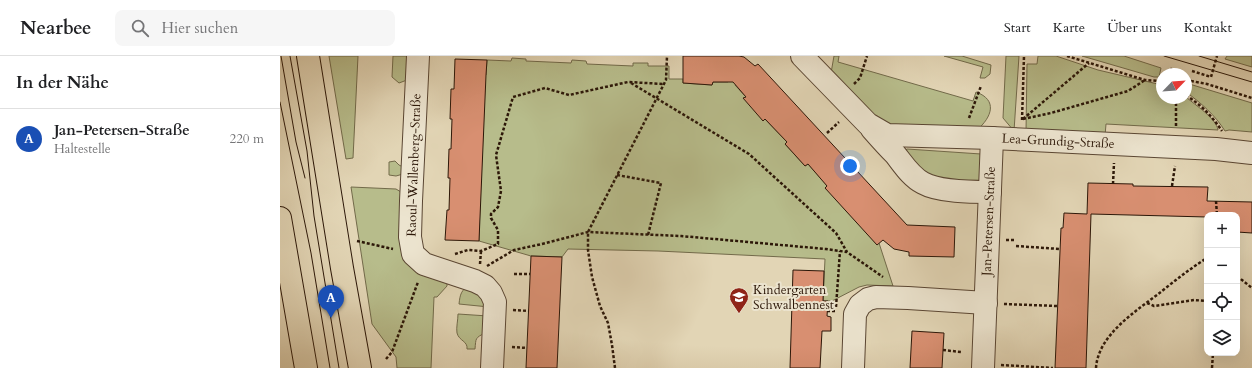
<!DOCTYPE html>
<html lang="de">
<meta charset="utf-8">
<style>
:root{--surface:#fff;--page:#f6f6f6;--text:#202124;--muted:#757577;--line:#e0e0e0;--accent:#8f2418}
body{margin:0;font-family:Cardo,serif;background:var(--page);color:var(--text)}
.controls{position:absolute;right:12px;bottom:12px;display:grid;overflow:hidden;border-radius:8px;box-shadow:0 4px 16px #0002}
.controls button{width:36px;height:36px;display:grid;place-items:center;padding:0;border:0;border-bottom:1px solid var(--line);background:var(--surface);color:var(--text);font:20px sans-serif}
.compass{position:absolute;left:876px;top:12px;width:36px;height:36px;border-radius:50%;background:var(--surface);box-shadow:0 4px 16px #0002;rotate:65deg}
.you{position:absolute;left:570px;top:110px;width:14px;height:14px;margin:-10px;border:3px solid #fff;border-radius:50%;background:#1a73e8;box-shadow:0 0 0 6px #1a73e833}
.badge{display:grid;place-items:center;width:26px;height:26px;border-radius:50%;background:var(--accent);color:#fff;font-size:13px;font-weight:700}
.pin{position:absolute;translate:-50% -33px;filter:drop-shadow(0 1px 2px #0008)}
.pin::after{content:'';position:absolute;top:21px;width:14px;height:12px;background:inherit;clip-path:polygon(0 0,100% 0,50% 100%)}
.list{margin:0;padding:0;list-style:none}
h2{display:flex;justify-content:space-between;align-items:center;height:52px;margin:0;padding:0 16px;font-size:17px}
h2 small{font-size:13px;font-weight:400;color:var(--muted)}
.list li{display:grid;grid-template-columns:26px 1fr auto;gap:12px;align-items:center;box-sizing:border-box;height:60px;padding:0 16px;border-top:1px solid var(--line)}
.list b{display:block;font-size:15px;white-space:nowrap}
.list p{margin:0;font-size:13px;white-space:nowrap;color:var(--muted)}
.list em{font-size:13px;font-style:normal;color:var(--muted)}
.icon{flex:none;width:22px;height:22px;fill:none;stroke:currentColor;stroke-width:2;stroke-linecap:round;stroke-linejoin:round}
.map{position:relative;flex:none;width:972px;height:312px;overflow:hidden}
header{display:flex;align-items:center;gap:24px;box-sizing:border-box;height:56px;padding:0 20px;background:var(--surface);border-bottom:1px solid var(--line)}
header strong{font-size:19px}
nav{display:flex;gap:22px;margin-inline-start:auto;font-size:14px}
.search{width:280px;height:36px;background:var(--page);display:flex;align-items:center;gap:10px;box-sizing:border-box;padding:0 14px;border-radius:8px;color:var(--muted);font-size:15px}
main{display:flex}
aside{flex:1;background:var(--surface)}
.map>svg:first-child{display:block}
.green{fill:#b7bc8b;stroke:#726a4a}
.building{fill:#d88f71;stroke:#2c1708}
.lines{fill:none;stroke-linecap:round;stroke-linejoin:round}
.minor-casing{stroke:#5a4633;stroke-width:24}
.major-casing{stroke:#2c1708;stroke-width:24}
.path{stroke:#2c1708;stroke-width:2.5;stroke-dasharray:3 2;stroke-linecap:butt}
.minor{stroke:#ece4cf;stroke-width:22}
.major{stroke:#e2d5b5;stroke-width:22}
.tram{stroke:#2c1708;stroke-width:1}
.labels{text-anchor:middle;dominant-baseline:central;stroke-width:4;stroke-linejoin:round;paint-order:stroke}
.street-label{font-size:13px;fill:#2c1708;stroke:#ece4cf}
.poi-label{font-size:13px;fill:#2c1708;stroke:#ece4cf;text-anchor:start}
</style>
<header>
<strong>Nearbee</strong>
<div class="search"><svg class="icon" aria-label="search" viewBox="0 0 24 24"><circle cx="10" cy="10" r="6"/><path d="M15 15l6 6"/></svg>Hier suchen</div>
<nav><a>Start</a><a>Karte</a><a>Über uns</a><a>Kontakt</a></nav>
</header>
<main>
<aside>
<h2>In der Nähe<small></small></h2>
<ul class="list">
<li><span class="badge" style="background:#1a4fb4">A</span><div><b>Jan-Petersen-Straße</b><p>Haltestelle</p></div><em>220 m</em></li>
</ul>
</aside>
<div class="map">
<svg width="972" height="312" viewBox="0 0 972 312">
<rect width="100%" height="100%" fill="#e2d5b5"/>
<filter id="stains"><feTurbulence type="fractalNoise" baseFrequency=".005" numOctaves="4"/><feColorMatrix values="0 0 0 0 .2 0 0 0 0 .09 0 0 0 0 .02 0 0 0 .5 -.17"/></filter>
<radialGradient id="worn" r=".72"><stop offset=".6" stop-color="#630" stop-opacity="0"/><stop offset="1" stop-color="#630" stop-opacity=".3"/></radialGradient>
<path class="green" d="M49 0H78L73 102 66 103Z
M113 0H132L127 24 119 27 112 21Z
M554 0H559L558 6 693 45 696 36C718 44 712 61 697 74L606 71 551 17Z
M664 0H682L711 9 710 18 705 22H700L703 11Z
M726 0H739L734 75 723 62Z
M758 0H776L818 14 882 29V42L906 41C915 49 936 62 938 74L826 68 825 80 746 76 747 8H757Z
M802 0H844L881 12 879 21H874Z
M947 0H972V11L945 3Z
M232 2 246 3V5L291 7 292 4 306 5 307 8 353 10V7H368V10H389V23H403V27L432 29 433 26H448V23L457 27 455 29 466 41 464 42 483 64 485 63 507 86 505 88 525 110 528 108 599 187 613 230 587 229 579 231 552 245H543L545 203 378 195 288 193 282 201 251 200 199 185 203 19H206L207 4 231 5Z
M906 27 972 47V76L949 74 945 75C935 59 921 47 906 36Z
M627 93 701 98 700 124 696 127 656 124 620 98Z
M115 105 119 109 123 111V118L116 120 109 119V106Z
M71 131 116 133 121 136 124 183 167 226V230L157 241H154L151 312H117L116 301 92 268Z
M190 230 209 251 179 248C180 239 181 233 190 230Z
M178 258 208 260 205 277C195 282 196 282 195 293H187C188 285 179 285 177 277 176 272 178 264 178 258Z"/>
<path class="building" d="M403 0H459L464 1 475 10 478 8 627 169 675 171 674 201 629 200V196L614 193 603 184 597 189 545 132 547 130 528 108 525 110 505 88 507 86 485 63 483 65 463 42 466 41 453 26H433L432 29 403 27Z
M175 3 207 4 206 19 199 185 165 184 167 154H169L170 122H168L169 93H171L172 63H170L171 33H174Z
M808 127 853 128V130L928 131 927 145 972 146V177L957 176V159H927V161L811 158 806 312H775L781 172H783L784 157 807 158Z
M251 200 282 201 277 312H246Z
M513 214 544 215 543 245H548L547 260 551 261V275H542L540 312H510Z
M632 275 664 277 662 312H630Z"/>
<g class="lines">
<g class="minor-casing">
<g id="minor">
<path d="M138 0 131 145 130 181 133 198 144 208 195 225 205 230 211 237 215 246 212 312"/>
<path id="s1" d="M522 0 588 68 607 79 712 82 936 93 972 97"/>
<path d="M592 73C599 81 607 90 615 98 623 108 631 121 643 127 659 136 691 136 710 136"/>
<path d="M573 312 575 258 580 249 588 243 596 241 628 242 706 247"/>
<path id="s2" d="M703 312 712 82"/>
</g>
</g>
<g class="major-casing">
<path id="major" d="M28 0 62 212 80 312
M0 162 26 312"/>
</g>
<path class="path" d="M787 0 865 24 879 25 882 24
M912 15 931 21 937 0
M890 18 892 12
M906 24 927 28 972 42
M351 27 469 98 556 177 567 196
M574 28 580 22 587 0
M906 39C921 49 932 60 942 75
M896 42V71
M689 62 701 30
M743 63 771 57 848 35 865 24
M743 63 809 7
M742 64 744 0
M547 77 559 66
M337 119 381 127 368 179
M833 128 834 107
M892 130 895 110
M936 145 937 159
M726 184H736
M77 185 113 193
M736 190 780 193
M175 198 188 194 201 195 218 188V174L211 162V158L218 151 221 135 216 99 233 41 265 32 289 39 348 26 384 28
M200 208 201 195
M207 210 234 194 262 188 308 176 401 180 546 193 567 196 603 221
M234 218H250
M957 220 972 232
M867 247 874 250 914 244 927 245
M724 248 777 250
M556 251 560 195
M233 254 249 255
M547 255H557
M232 291 247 292
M663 294 681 296
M106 303 112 296 138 226
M721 309 773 312
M335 312 332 289 328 267 320 250 312 221 308 194V176L386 24 387 0
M816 312C818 278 858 254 882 235 897 223 911 212 927 202
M932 312 933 297"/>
<use href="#minor" class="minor"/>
<use href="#major" class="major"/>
<path class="tram" d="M1 0 16 86 25 122
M10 0 27 95 34 160 59 312
M884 0 972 26
M919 0 972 16
M0 46 31 197 50 312"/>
</g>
<defs>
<g id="school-pin" transform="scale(1)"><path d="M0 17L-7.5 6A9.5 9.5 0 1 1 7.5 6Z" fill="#8f2418" stroke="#ece4cf"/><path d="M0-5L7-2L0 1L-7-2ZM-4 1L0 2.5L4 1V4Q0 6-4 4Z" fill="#fff"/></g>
</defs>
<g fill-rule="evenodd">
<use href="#school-pin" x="459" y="241"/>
</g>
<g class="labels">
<g class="street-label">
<text stroke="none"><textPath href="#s1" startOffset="288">Lea-Grundig-Straße</textPath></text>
<text transform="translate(134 109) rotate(-88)">Raoul-Wallenberg-Straße</text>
<text stroke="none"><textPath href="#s2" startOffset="147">Jan-Petersen-Straße</textPath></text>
</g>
<g class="poi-label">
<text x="473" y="234">Kindergarten<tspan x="473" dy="15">Schwalbennest</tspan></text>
</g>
</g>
<rect width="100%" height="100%" filter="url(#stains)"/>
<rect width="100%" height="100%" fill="url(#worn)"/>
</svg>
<div class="controls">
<button>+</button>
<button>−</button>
<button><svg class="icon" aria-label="locate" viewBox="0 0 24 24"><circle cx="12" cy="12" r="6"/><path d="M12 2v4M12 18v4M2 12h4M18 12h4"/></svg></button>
<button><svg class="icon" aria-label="layers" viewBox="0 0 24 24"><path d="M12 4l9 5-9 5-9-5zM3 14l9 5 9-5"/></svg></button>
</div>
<svg class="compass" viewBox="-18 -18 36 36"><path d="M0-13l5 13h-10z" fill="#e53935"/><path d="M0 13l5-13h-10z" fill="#757577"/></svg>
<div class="you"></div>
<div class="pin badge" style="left:51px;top:262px;background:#1a4fb4">A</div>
</div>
</main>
